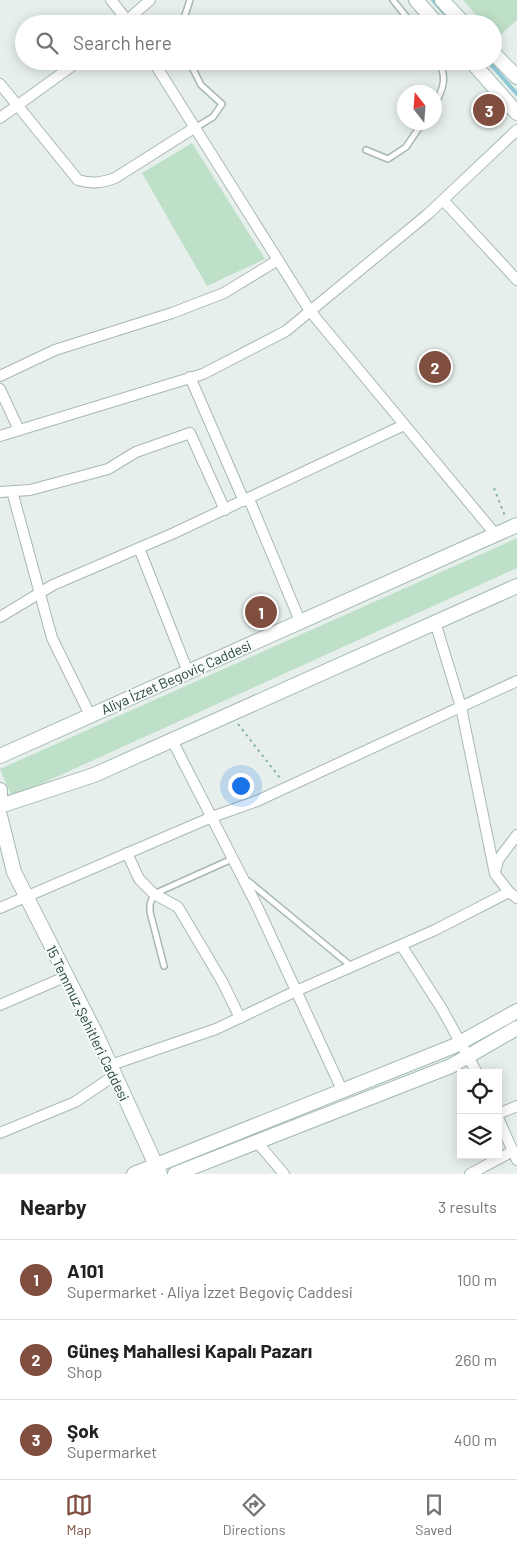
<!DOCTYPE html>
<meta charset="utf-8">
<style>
:root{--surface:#fff;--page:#f2f2f2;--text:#202124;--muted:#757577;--line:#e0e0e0;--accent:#7f4e3f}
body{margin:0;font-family:Barlow,sans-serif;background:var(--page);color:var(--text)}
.controls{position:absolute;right:15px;bottom:15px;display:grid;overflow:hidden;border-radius:0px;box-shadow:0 2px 12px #0003}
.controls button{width:45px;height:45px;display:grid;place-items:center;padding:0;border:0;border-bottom:1px solid var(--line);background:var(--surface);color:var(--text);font:25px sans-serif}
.compass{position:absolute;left:397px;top:85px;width:45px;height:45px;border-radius:50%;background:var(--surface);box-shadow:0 2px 12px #0003;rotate:343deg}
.you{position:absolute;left:240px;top:785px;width:18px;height:18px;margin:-12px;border:4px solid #fff;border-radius:50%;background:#1a73e8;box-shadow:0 0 0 8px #1a73e833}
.badge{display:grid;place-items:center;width:32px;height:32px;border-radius:50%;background:var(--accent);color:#fff;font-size:16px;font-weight:700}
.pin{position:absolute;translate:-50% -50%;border:2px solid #fff;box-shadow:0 1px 5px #0006}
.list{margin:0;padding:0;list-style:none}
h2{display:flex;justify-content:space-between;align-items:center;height:65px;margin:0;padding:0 20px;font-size:21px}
h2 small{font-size:16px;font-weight:400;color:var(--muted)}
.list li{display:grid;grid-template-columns:32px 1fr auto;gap:15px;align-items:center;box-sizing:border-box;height:80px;padding:0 20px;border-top:1px solid var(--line)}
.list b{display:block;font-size:19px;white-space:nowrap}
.list p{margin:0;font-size:16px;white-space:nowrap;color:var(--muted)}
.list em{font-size:16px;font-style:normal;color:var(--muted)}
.icon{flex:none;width:28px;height:28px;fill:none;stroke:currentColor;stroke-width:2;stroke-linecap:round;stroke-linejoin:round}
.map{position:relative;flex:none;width:517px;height:1174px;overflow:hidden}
.search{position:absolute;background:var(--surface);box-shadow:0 2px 12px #0003;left:15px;right:15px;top:15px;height:55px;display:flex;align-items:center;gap:12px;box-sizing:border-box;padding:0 18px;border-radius:28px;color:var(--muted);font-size:19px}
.sheet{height:305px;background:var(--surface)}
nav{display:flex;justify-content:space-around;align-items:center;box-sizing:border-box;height:70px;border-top:1px solid var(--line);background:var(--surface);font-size:14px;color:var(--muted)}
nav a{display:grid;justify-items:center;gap:2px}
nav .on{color:var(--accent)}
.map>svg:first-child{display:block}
.green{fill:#bfe0c8}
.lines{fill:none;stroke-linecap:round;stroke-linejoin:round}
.stream{stroke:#8ec9d4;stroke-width:4}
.lane-casing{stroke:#a8b8b2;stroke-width:8}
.street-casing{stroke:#a8b8b2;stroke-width:12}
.secondary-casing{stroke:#a4bbb3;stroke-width:16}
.path{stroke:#86b3a5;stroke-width:2;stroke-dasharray:2.5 4;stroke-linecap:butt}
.lane{stroke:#fff;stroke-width:5}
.street{stroke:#fff;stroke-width:10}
.secondary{stroke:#fff;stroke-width:14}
.labels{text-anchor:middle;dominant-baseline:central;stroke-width:4;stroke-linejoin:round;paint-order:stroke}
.street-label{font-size:14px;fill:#24423a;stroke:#f7fbf9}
</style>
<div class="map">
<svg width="517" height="1174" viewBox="0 0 517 1174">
<rect width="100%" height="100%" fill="#e6efeb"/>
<path class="green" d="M463 0H517V20L497 38 493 34V24H484Z
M192 143 265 259 207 286 142 173Z
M517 538V568L12 797 0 769Z"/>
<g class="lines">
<path class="stream" d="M433 0 454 24
M488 61 517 94"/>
<g class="lane-casing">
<path id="lane" d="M393 0 412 24
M182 24 190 0
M189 61 201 85 222 104 213 117 195 128
M434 106C443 90 448 77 438 61
M366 150 388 159 406 147 423 122
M248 881 351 966
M164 966 150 912V904L154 894 232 859"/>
</g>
<g class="street-casing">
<path id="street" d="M111 0 130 24
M123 24 150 0
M153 61 310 311 496 535
M0 84 78 180C92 184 102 183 115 178L194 128
M0 118 79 61
M443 200 517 280
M0 376 55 350 172 313 224 293 278 260
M190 377 244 501
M0 389 19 430
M0 436 203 374 286 331 428 214 517 130
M12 491 52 638 90 715
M0 492 30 490 108 469 136 452 190 433 225 510
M249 499 300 621
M139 548 188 672
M0 617 53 585 174 533 404 425
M435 622 461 707 495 874 509 892 517 898
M172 740 257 906 342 1090
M127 853 139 879 154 894 178 907 223 983 240 1018
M495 873 498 860 517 835
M0 908 212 817 257 801 517 681
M401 945 442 1009 477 1073
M0 1005 67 976
M111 1065 216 1029 296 991 435 930 509 892
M498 1114 517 1106
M498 1118 517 1160
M0 1133 75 1102 115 1075
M257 1142 284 1174
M470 1174 513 1151"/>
</g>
<g class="secondary-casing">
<path id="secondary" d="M416 0 437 24
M442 0 464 24
M493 53 517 77
M471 61 517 113
M0 756 517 525
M0 790V800
M0 806 94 775 517 586
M0 816 14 872 97 1036 160 1174
M134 1174 454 1046 517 1011
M175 1174 451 1066 517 1028"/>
</g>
<path class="path" d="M494 488 505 516
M238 724 280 778"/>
<use href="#lane" class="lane"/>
<use href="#street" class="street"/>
<use href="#secondary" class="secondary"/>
</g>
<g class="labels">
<g class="street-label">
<text transform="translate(176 677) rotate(-24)">Aliya İzzet Begoviç Caddesi</text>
<text transform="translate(88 1023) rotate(64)">15 Temmuz Şehitleri Caddesi</text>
</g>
</g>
</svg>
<div class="controls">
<button><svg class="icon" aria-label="locate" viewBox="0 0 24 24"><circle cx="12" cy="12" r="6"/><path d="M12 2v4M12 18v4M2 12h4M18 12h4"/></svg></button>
<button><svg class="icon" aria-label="layers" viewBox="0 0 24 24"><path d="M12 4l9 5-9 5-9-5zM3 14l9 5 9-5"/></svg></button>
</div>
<svg class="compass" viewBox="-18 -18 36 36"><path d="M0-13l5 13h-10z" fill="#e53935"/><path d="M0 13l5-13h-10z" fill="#757577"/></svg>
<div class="you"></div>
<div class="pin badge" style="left:261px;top:612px">1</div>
<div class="pin badge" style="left:435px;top:367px">2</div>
<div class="pin badge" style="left:489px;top:110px">3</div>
<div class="search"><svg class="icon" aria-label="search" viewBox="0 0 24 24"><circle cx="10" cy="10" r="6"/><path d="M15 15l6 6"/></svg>Search here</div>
</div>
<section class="sheet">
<h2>Nearby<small>3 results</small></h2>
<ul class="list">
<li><span class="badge">1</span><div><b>A101</b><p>Supermarket · Aliya İzzet Begoviç Caddesi</p></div><em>100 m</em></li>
<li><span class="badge">2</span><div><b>Güneş Mahallesi Kapalı Pazarı</b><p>Shop</p></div><em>260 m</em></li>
<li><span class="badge">3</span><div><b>Şok</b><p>Supermarket</p></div><em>400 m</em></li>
</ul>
</section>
<nav>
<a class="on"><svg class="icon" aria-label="map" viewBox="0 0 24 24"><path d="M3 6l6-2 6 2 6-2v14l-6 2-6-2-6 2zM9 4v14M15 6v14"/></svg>Map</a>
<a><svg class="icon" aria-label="directions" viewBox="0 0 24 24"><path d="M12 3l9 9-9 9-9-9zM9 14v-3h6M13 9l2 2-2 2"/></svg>Directions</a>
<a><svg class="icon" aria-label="saved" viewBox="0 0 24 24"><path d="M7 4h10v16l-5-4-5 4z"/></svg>Saved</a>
</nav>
